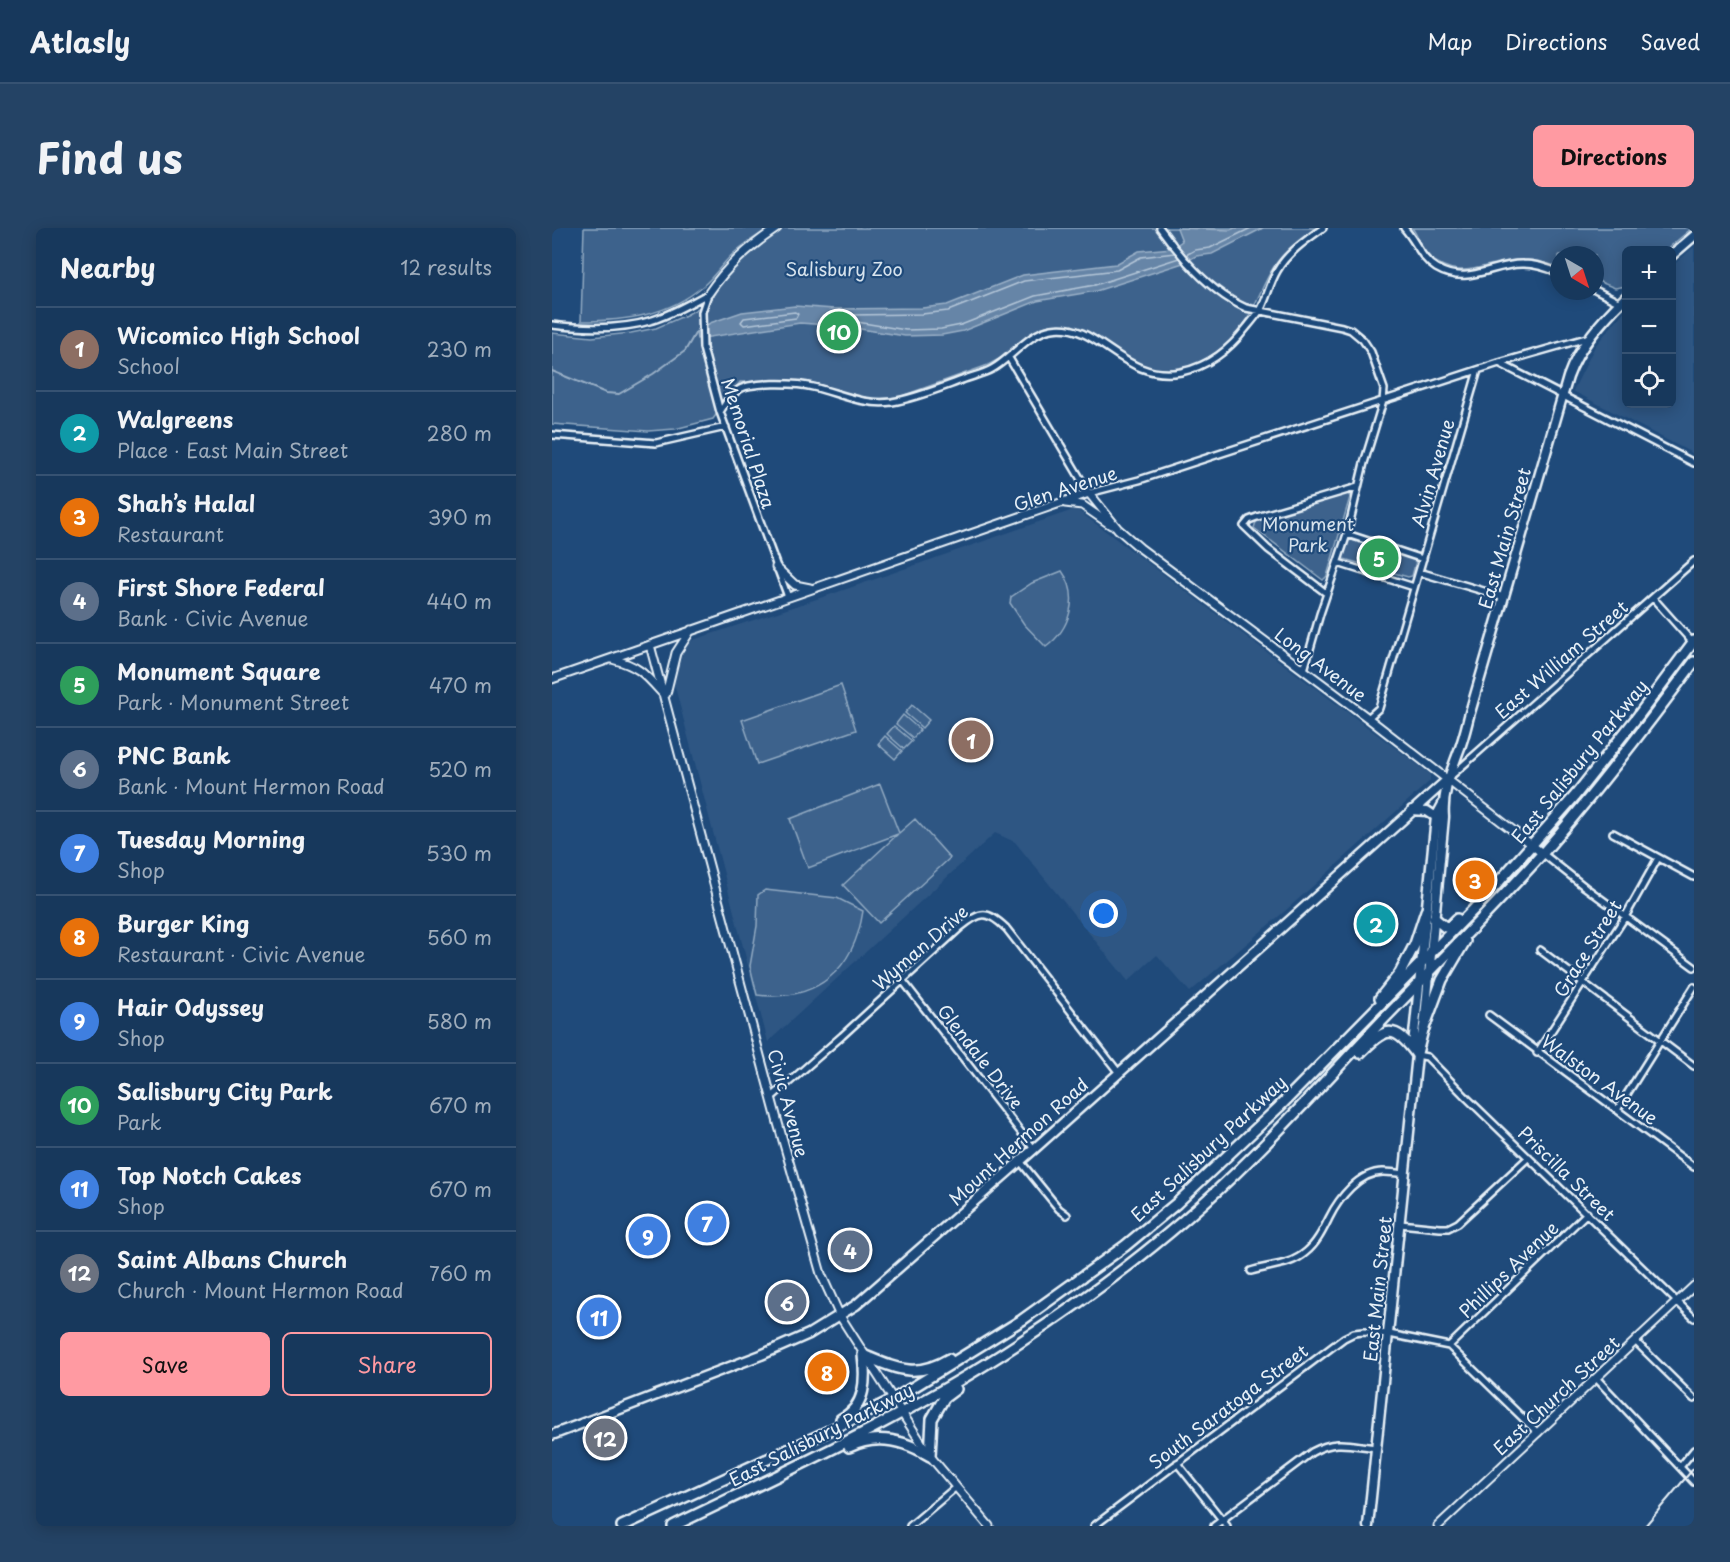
<!DOCTYPE html>
<meta charset="utf-8">
<style>
:root{--surface:#17385c;--page:#244365;--text:#f1f3f6;--muted:#9eacbb;--line:#365272;--accent:#ff9aa2}
body{margin:0;font-family:"Playpen Sans",sans-serif;background:var(--page);color:var(--text)}
.controls{position:absolute;right:18px;top:18px;display:grid;overflow:hidden;border-radius:9px;box-shadow:0 3px 15px #0003}
.controls button{width:54px;height:54px;display:grid;place-items:center;padding:0;border:0;border-bottom:2px solid var(--line);background:var(--surface);color:var(--text);font:30px sans-serif}
.compass{position:absolute;left:998px;top:18px;width:54px;height:54px;border-radius:50%;background:var(--surface);box-shadow:0 3px 15px #0003;rotate:141deg}
.you{position:absolute;left:552px;top:686px;width:21px;height:21px;margin:-15px;border:4px solid #fff;border-radius:50%;background:#1a73e8;box-shadow:0 0 0 9px #1a73e833}
.badge{display:grid;place-items:center;width:39px;height:39px;border-radius:50%;background:var(--accent);color:#fff;font-size:20px;font-weight:700}
.pin{position:absolute;translate:-50% -50%;border:3px solid #fff;box-shadow:0 2px 6px #0006}
.list{margin:0;padding:0;list-style:none}
h2{display:flex;justify-content:space-between;align-items:center;height:78px;margin:0;padding:0 24px;font-size:26px}
h2 small{font-size:20px;font-weight:400;color:var(--muted)}
.list li{display:grid;grid-template-columns:39px 1fr auto;gap:18px;align-items:center;box-sizing:border-box;height:84px;padding:0 24px;border-top:2px solid var(--line)}
.list b{display:block;font-size:22px;white-space:nowrap}
.list p{margin:0;font-size:20px;white-space:nowrap;color:var(--muted)}
.list em{font-size:20px;font-style:normal;color:var(--muted)}
.actions{display:flex;gap:12px;padding:18px 24px}
.actions a{flex:1;padding:14px 0;border:2px solid var(--accent);border-radius:9px;text-align:center;font-size:21px;color:var(--accent)}
.actions .main{background:var(--accent);color:#111}
.icon{flex:none;width:33px;height:33px;fill:none;stroke:currentColor;stroke-width:2;stroke-linecap:round;stroke-linejoin:round}
.map{position:relative;flex:none;width:1142px;height:1298px;overflow:hidden;border-radius:9px}
header{display:flex;align-items:center;gap:36px;box-sizing:border-box;height:84px;padding:0 30px;background:var(--surface);border-bottom:2px solid var(--line)}
header strong{font-size:28px}
nav{display:flex;gap:33px;margin-inline-start:auto;font-size:21px}
.intro{display:flex;align-items:center;justify-content:space-between;box-sizing:border-box;height:144px;padding:0 36px}
h1{margin:0;font-size:42px}
.button{padding:15px 27px;border-radius:9px;background:var(--accent);color:#111;font-size:21px;font-weight:700}
main{display:flex;gap:36px;padding:0 36px}
aside{flex:1;background:var(--surface);border-radius:9px;box-shadow:0 3px 15px #0003}
.map>svg:first-child{display:block}
.built{fill:#2e5683}
.green{fill:#3c628c;stroke:#92aac2;stroke-width:1.5}
.water{fill:#6685a7;stroke:#9ab0c7;stroke-width:1.5}
.lines{fill:none;stroke-linecap:round;stroke-linejoin:round}
.shore{stroke:#b4c6d8;stroke-width:1.5}
.stream{stroke:#9ab0c7;stroke-width:2}
.pedestrian-casing{stroke:#e8f1f8;stroke-width:9}
.minor-casing{stroke:#e8f1f8;stroke-width:10}
.tertiary-casing{stroke:#e8f1f8;stroke-width:11}
.secondary-casing{stroke:#e8f1f8;stroke-width:13}
.primary-casing{stroke:#e8f1f8;stroke-width:14}
.pedestrian{stroke:#1f4a7a;stroke-width:4.5}
.minor{stroke:#1f4a7a;stroke-width:5}
.tertiary{stroke:#1f4a7a;stroke-width:7}
.secondary{stroke:#1f4a7a;stroke-width:8}
.primary{stroke:#1f4a7a;stroke-width:9}
.rail{stroke:#e8f1f8;stroke-width:2}
.labels{text-anchor:middle;dominant-baseline:central;stroke-width:4.5;stroke-linejoin:round;paint-order:stroke}
.park-label{font-size:18px;fill:#d7e3ed;stroke:#1f4a7a}
.street-label{font-size:18px;fill:#e8f1f8;stroke:#1f4a7a}
</style>
<header>
<strong>Atlasly</strong>
<nav><a>Map</a><a>Directions</a><a>Saved</a></nav>
</header>
<div class="intro"><h1>Find us</h1><a class="button">Directions</a></div>
<main>
<aside>
<h2>Nearby<small>12 results</small></h2>
<ul class="list">
<li><span class="badge" style="background:#8d6e63">1</span><div><b>Wicomico High School</b><p>School</p></div><em>230 m</em></li>
<li><span class="badge" style="background:#0f9aa8">2</span><div><b>Walgreens</b><p>Place · East Main Street</p></div><em>280 m</em></li>
<li><span class="badge" style="background:#e8710a">3</span><div><b>Shah’s Halal</b><p>Restaurant</p></div><em>390 m</em></li>
<li><span class="badge" style="background:#5c6f8a">4</span><div><b>First Shore Federal</b><p>Bank · Civic Avenue</p></div><em>440 m</em></li>
<li><span class="badge" style="background:#2e9e5b">5</span><div><b>Monument Square</b><p>Park · Monument Street</p></div><em>470 m</em></li>
<li><span class="badge" style="background:#5c6f8a">6</span><div><b>PNC Bank</b><p>Bank · Mount Hermon Road</p></div><em>520 m</em></li>
<li><span class="badge" style="background:#3f7fe0">7</span><div><b>Tuesday Morning</b><p>Shop</p></div><em>530 m</em></li>
<li><span class="badge" style="background:#e8710a">8</span><div><b>Burger King</b><p>Restaurant · Civic Avenue</p></div><em>560 m</em></li>
<li><span class="badge" style="background:#3f7fe0">9</span><div><b>Hair Odyssey</b><p>Shop</p></div><em>580 m</em></li>
<li><span class="badge" style="background:#2e9e5b">10</span><div><b>Salisbury City Park</b><p>Park</p></div><em>670 m</em></li>
<li><span class="badge" style="background:#3f7fe0">11</span><div><b>Top Notch Cakes</b><p>Shop</p></div><em>670 m</em></li>
<li><span class="badge" style="background:#6b7280">12</span><div><b>Saint Albans Church</b><p>Church · Mount Hermon Road</p></div><em>760 m</em></li>
</ul>
<div class="actions"><a class="main">Save</a><a>Share</a></div>
</aside>
<div class="map">
<svg width="1142" height="1298" viewBox="0 0 1142 1298">
<rect width="100%" height="100%" fill="#1f4a7a"/>
<filter id="ink" filterUnits="userSpaceOnUse"><feTurbulence type="fractalNoise" baseFrequency=".0167" numOctaves="2"/><feDisplacementMap in="SourceGraphic" scale="12" xChannelSelector="R" yChannelSelector="G"/><feConvolveMatrix kernelMatrix="1 2 1 2 8 2 1 2 1" color-interpolation-filters="sRGB"/></filter>
<g filter="url(#ink)">
<path class="built" d="M1142 19V226L1021 163 1043 118 1074 81V176H1120V38Z
M524 281 878 546V553L733 683 638 764 605 727 576 753 463 614 443 605 216 814 122 455 126 431 132 421 138 413 286 364Z"/>
<path class="green" d="M32 0H217C206 8 193 15 183 24 171 34 163 48 151 58 116 88 73 93 29 93Z
M230 0H763C749 11 733 22 723 37 710 56 704 79 691 98 671 126 630 151 596 139 559 127 531 84 488 100L456 126 436 137 347 169 323 171 307 169 262 155 188 154 161 191 123 201 96 203 0 196V105L40 109 79 105 104 100 134 87 159 73 168 54 182 37 201 20Z
M860 0H1140L1114 22H1074V58L1063 60 1043 52V27H1007V39C994 35 979 31 965 32 930 34 910 56 876 28 868 21 867 8 860 0Z
M795 264 798 269 775 348 771 352 702 300 705 291Z
M796 311 861 329 864 333 860 348 856 349 792 331 790 329Z
M510 343C529 369 517 402 494 419L472 396 458 375 459 369 480 355Z
M289 457 304 502 205 536 190 492Z
M360 477 377 492 370 500 353 485Z
M351 487 368 502 361 510 344 496Z
M342 498 360 513 352 521 335 506Z
M333 508 350 523 343 531 326 516Z
M328 556 347 605 363 591 398 630 327 695 291 657 346 606 256 640 238 591Z
M213 662 285 670 311 683C302 742 265 774 205 767L198 738 205 698 206 667Z"/>
<path class="water" d="M625 0 678 2 683 0H711L660 26 644 28 631 35 544 63 485 73 411 103 390 107 353 108 289 98 248 95 145 111 144 104 158 95 190 84 243 78 282 81 370 80 395 77 471 47 564 36 587 23 620 20 630 13Z"/>
<g class="lines">
<path class="shore" d="M623 25 589 29 565 42 472 53 396 83 370 86 299 87 297 91 299 93 354 102 389 101 409 97 483 68 543 57 627 30
M634 27 643 22 658 20 699 0
M243 84 246 86 244 90 192 97 189 94 192 90Z"/>
<path class="stream" d="M0 143 54 165 67 166 101 146 133 123 144 104"/>
<g class="pedestrian-casing">
<path id="pedestrian" d="M620 16 635 34"/>
</g>
<g class="minor-casing">
<path id="minor" d="M608 0 620 16
M852 0C864 13 869 31 884 40 916 59 941 35 971 36 982 36 996 40 1007 45
M635 34C652 53 671 70 694 80L790 99 799 102 811 112 819 124 832 161 831 173 812 235 795 306 768 386 752 442
M1043 62 1068 75
M156 66 150 84 151 120 168 184 236 369
M0 97C33 101 69 102 101 92 120 86 138 75 156 66
M457 130 537 265 587 252 947 135 1038 109
M947 135 1142 235
M168 184C173 176 177 168 185 163 196 153 246 155 261 159 287 165 312 178 340 174 364 170 388 160 410 152 420 148 431 146 440 141 460 130 476 105 500 101 547 93 571 155 629 144 658 138 678 121 695 99 700 93 705 87 709 81 715 69 718 55 725 43 735 25 754 12 771 0
M0 207 104 215 174 199
M795 306 871 331
M786 335 862 359
M867 344 952 369
M774 365 716 321 692 298 697 292 705 289 806 259
M1101 370 1142 416
M816 490 827 480 926 142
M899 548 1142 333
M1061 605 1142 649
M990 625 1033 659 1142 739
M988 722 1142 838
M351 753 482 921
M937 787 1142 939
M985 825 1073 689 1106 630
M865 827 875 829 915 870 1142 1090
M220 869 290 808 409 699C429 683 435 682 454 700L567 845
M1065 882 1142 759
M468 933 507 981 515 987
M848 996 888 1000H896L906 995 977 929
M699 1043C718 1037 738 1038 754 1024 765 1015 771 1002 777 990 787 970 807 944 831 944 838 944 846 945 854 946
M1084 1114 1142 1171
M897 1118 1035 985
M1044 1150 1142 1254
M625 1235 675 1298
M1128 1239 1142 1222
M358 1298 404 1259
M542 1298 792 1110 802 1105 811 1104 837 1106 897 1118 986 1205
M662 1298 760 1224C784 1211 798 1217 824 1220"/>
</g>
<g class="tertiary-casing">
<path id="tertiary" d="M156 66C175 38 197 19 225 0
M513 275 530 277 559 297
M224 339 243 357 258 360
M98 417 226 895 269 1046 288 1088 350 1185 378 1228 437 1298
M60 431C87 438 93 446 111 466
M0 451 537 265 566 301 588 320 816 490 990 625
M114 466 124 425 139 402
M886 1298 1142 1058"/>
</g>
<g class="secondary-casing">
<path id="secondary" d="M1120 27 1142 8
M860 582 875 583 884 589
M864 824 861 817 884 589 891 576
M0 1207 209 1127 257 1106 304 1077 482 921 895 552
M816 1298 865 827 872 800 892 589C890 565 898 547 906 525 911 513 914 500 917 488L1016 149C1027 118 1050 92 1074 69"/>
</g>
<g class="primary-casing">
<path id="primary" d="M882 690 893 699 898 698 905 691
M828 770 848 745 863 716 874 683
M872 800 890 752 913 713
M808 825C834 799 842 795 865 827
M289 1191C314 1179 314 1151 311 1127 345 1141 363 1151 397 1131
M297 1219C325 1205 352 1212 378 1228L380 1191 392 1170 404 1161
M70 1298 268 1207 342 1171 470 1092 573 1018 625 975 727 879 929 674 1022 569 1086 488 1142 413
M121 1298C237 1242 356 1188 464 1117 547 1063 628 1001 698 931 742 888 783 842 825 798 880 741 937 685 990 626 1044 564 1093 500 1142 434"/>
</g>
<use href="#pedestrian" class="pedestrian"/>
<use href="#minor" class="minor"/>
<use href="#tertiary" class="tertiary"/>
<use href="#secondary" class="secondary"/>
<use href="#primary" class="primary"/>
<path class="rail" d="M1093 1298 1142 1240"/>
</g>
</g>
<g class="labels">
<g class="park-label">
<text x="292" y="40">Salisbury Zoo</text>
<text x="756" y="295">Monument<tspan x="756" dy="21">Park</tspan></text>
</g>
<g class="street-label">
<text transform="translate(197 215) rotate(72)">Memorial Plaza</text>
<text transform="translate(880 245) rotate(-74)">Alvin Avenue</text>
<text transform="translate(513 260) rotate(-18)">Glen Avenue</text>
<text transform="translate(952 310) rotate(-74)">East Main Street</text>
<text transform="translate(1009 431) rotate(-41)">East William Street</text>
<text transform="translate(769 436) rotate(37)">Long Avenue</text>
<text transform="translate(1027 533) rotate(-51)">East Salisbury Parkway</text>
<text transform="translate(368 719) rotate(-41)">Wyman Drive</text>
<text transform="translate(1035 720) rotate(-58)">Grace Street</text>
<text transform="translate(429 828) rotate(52)">Glendale Drive</text>
<text transform="translate(1048 851) rotate(36)">Walston Avenue</text>
<text transform="translate(237 875) rotate(75)">Civic Avenue</text>
<text transform="translate(466 913) rotate(-42)">Mount Hermon Road</text>
<text transform="translate(656 920) rotate(-43)">East Salisbury Parkway</text>
<text transform="translate(1015 945) rotate(44)">Priscilla Street</text>
<text transform="translate(956 1041) rotate(-44)">Phillips Avenue</text>
<text transform="translate(825 1061) rotate(-84)">East Main Street</text>
<text transform="translate(1004 1167) rotate(-43)">East Church Street</text>
<text transform="translate(676 1178) rotate(-37)">South Saratoga Street</text>
<text transform="translate(269 1206) rotate(-27)">East Salisbury Parkway</text>
</g>
</g>
</svg>
<div class="controls">
<button>+</button>
<button>−</button>
<button><svg class="icon" aria-label="locate" viewBox="0 0 24 24"><circle cx="12" cy="12" r="6"/><path d="M12 2v4M12 18v4M2 12h4M18 12h4"/></svg></button>
</div>
<svg class="compass" viewBox="-18 -18 36 36"><path d="M0-13l5 13h-10z" fill="#e53935"/><path d="M0 13l5-13h-10z" fill="#9eacbb"/></svg>
<div class="you"></div>
<div class="pin badge" style="left:419px;top:512px;background:#8d6e63">1</div>
<div class="pin badge" style="left:824px;top:696px;background:#0f9aa8">2</div>
<div class="pin badge" style="left:923px;top:652px;background:#e8710a">3</div>
<div class="pin badge" style="left:298px;top:1022px;background:#5c6f8a">4</div>
<div class="pin badge" style="left:827px;top:330px;background:#2e9e5b">5</div>
<div class="pin badge" style="left:235px;top:1074px;background:#5c6f8a">6</div>
<div class="pin badge" style="left:155px;top:995px;background:#3f7fe0">7</div>
<div class="pin badge" style="left:275px;top:1144px;background:#e8710a">8</div>
<div class="pin badge" style="left:96px;top:1008px;background:#3f7fe0">9</div>
<div class="pin badge" style="left:287px;top:103px;background:#2e9e5b">10</div>
<div class="pin badge" style="left:47px;top:1089px;background:#3f7fe0">11</div>
<div class="pin badge" style="left:53px;top:1210px;background:#6b7280">12</div>
</div>
</main>
